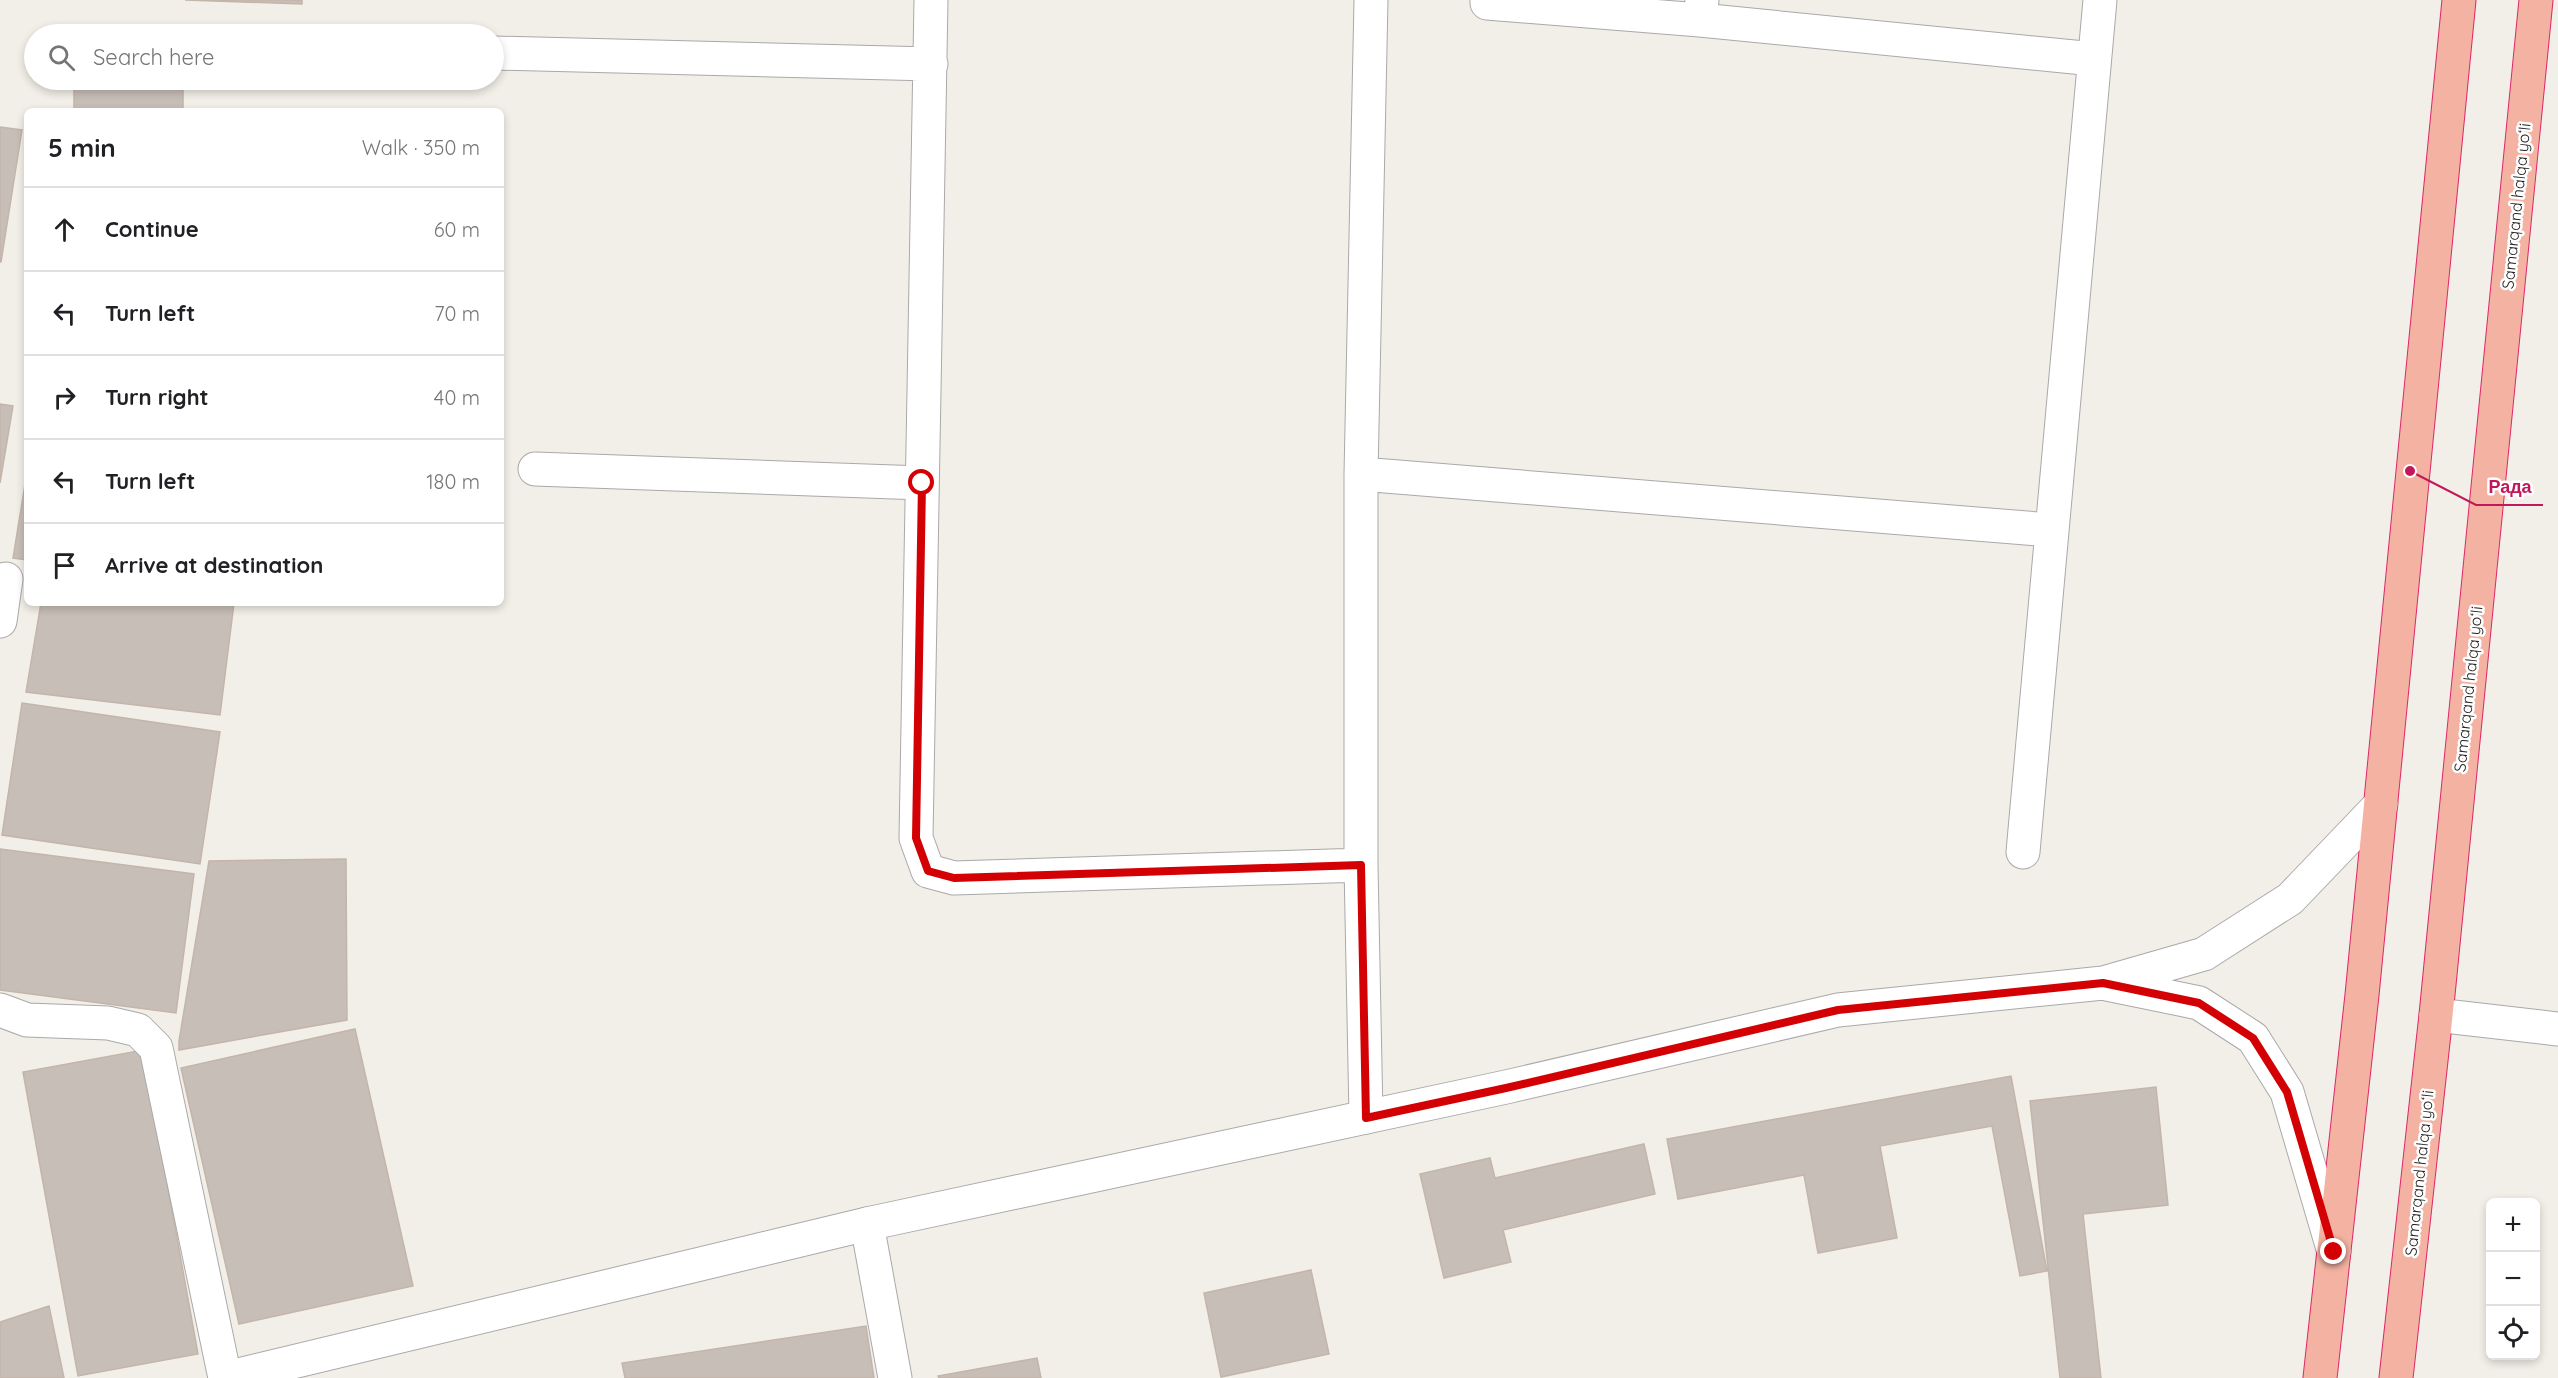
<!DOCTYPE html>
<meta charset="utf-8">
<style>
:root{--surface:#fff;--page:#f6f6f6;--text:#202124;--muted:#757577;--line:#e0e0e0}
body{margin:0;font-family:Quicksand,sans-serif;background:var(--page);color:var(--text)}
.controls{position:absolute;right:18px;bottom:18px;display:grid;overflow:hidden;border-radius:9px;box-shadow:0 3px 9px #0003}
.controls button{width:54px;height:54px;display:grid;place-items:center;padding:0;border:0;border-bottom:2px solid var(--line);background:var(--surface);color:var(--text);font:30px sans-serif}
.stop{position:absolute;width:18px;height:18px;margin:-14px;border:4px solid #d30004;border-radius:50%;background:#fff}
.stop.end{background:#d30004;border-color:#fff;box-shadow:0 2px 6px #0008}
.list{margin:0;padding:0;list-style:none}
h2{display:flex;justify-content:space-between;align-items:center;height:78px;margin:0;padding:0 24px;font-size:26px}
h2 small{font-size:20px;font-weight:400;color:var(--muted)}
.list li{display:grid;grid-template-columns:39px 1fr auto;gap:18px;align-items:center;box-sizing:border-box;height:84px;padding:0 24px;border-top:2px solid var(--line)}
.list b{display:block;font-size:22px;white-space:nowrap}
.list em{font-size:20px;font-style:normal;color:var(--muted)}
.icon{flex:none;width:33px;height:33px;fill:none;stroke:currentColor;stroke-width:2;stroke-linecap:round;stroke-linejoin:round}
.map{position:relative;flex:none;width:2558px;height:1378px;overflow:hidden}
.search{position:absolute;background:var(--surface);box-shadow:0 3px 9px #0003;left:24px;top:24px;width:480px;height:66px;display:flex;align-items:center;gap:15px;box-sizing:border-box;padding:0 21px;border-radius:33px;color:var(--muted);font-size:22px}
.panel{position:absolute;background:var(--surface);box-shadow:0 3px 9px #0003;left:24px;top:108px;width:480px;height:498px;border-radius:9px}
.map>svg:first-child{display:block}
.building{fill:#c7beb7;stroke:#c4b5aa;stroke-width:1.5}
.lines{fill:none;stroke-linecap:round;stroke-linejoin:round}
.minor-casing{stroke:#a9a9a9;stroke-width:35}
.tertiary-casing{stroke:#a9a9a9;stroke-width:35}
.trunk-casing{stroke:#de2769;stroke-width:35}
.minor{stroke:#fff;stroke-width:33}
.tertiary{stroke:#fff;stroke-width:33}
.trunk{stroke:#f3b2a2;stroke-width:33}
.route{stroke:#d30004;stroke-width:8}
.labels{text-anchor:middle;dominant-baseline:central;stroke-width:5;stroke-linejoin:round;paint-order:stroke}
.street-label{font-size:16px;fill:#222;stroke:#fff}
.leader{fill:none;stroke:#c2185b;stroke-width:2}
.callout-dot{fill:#c2185b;stroke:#fff;stroke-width:2}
.callout-label{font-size:18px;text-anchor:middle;font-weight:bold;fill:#c2185b;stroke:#fff;stroke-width:5;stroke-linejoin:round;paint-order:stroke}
</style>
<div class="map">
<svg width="2558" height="1378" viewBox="0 0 2558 1378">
<rect width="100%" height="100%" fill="#f2efe8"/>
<path class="building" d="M185 0H302V4Z
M74 86H183V111H74Z
M0 127 22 130 1 262H0Z
M0 404 13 406 0 483Z
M27 472V560L13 558Z
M41 603H234L220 715 26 692Z
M22 703 220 732 200 864 2 835Z
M0 849 194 874 176 1013 0 990Z
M346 859 347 1020 179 1050V1041L209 861Z
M355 1029 413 1286 239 1324 181 1068Z
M143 1050 198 1354 78 1376 23 1072Z
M2011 1076 2047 1271 2020 1276 1992 1126 1880 1146 1897 1238 1818 1253 1804 1175 1678 1199 1667 1139Z
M2156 1087 2168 1205 2083 1214 2101 1378H2060L2030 1101Z
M1644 1144 1655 1194 1503 1230 1511 1262 1444 1278 1420 1174 1490 1158 1495 1178Z
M1311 1270 1329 1354 1221 1377 1204 1293Z
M49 1306 64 1378H0V1322Z
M866 1326 874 1378H625L622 1363Z
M1037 1358 1041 1378H939L938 1376Z"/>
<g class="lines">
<g class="minor-casing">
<path id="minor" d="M931 0 916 838 928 871 954 878 1361 865
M1487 0V3L1700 20 1702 0
M1700 20 2094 59
M494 53 931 64
M535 469 922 483
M1361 474 1371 0
M0 621 6 579
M2023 852 2100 0
M0 1010 27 1020 108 1023 138 1030 156 1048 225 1378
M2436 1015 2558 1029
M1366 1117 1361 865V474L2051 530
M867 1224 895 1378"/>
</g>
<g class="tertiary-casing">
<path id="tertiary" d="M2107 984 2199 1003 2253 1038 2287 1092 2334 1252
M226 1378 867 1224 1506 1087 1838 1010 2103 983 2204 954 2290 899 2381 804"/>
</g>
<g class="trunk-casing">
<path id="trunk" d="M2320 1378 2362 995 2459 0
M2396 1378 2436 1015 2536 0"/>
</g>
<use href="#minor" class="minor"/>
<use href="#tertiary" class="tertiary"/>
<use href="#trunk" class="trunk"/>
</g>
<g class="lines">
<path class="route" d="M922 483 916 838 928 871 954 878 1361 865 1366 1118 1506 1088 1838 1010 2103 983 2199 1003 2253 1038 2287 1092 2334 1252"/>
</g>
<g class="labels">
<g class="street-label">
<text transform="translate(2516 206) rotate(-84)">Samarqand halqa yoʻli</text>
<text transform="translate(2468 689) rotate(-84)">Samarqand halqa yoʻli</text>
<text transform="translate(2419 1173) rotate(-84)">Samarqand halqa yoʻli</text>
</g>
</g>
<path class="leader" d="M2410 471L2476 505H2543"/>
<circle class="callout-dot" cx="2410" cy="471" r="6"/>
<g class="callout-label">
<text x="2510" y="493">Рада</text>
</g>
</svg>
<div class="controls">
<button>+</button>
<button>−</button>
<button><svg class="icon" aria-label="locate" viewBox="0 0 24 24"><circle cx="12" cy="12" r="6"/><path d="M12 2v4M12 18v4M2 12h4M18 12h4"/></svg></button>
</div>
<div class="stop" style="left:922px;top:483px"></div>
<div class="stop end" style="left:2334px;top:1252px"></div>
<div class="search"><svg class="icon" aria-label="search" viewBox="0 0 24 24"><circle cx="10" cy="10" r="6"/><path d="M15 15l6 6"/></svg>Search here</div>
<section class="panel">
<h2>5 min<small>Walk · 350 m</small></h2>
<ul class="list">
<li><svg class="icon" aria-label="ahead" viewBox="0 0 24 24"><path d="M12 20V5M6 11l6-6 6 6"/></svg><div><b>Continue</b></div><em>60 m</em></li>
<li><svg class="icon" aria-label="left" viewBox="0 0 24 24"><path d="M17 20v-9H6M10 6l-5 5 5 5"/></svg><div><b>Turn left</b></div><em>70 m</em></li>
<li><svg class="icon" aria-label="right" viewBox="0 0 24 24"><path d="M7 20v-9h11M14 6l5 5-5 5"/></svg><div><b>Turn right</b></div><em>40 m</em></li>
<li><svg class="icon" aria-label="left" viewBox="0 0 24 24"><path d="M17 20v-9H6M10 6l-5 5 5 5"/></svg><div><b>Turn left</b></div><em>180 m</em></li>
<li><svg class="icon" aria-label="arrive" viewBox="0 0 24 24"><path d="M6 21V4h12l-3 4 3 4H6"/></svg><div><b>Arrive at destination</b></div></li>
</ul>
</section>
</div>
